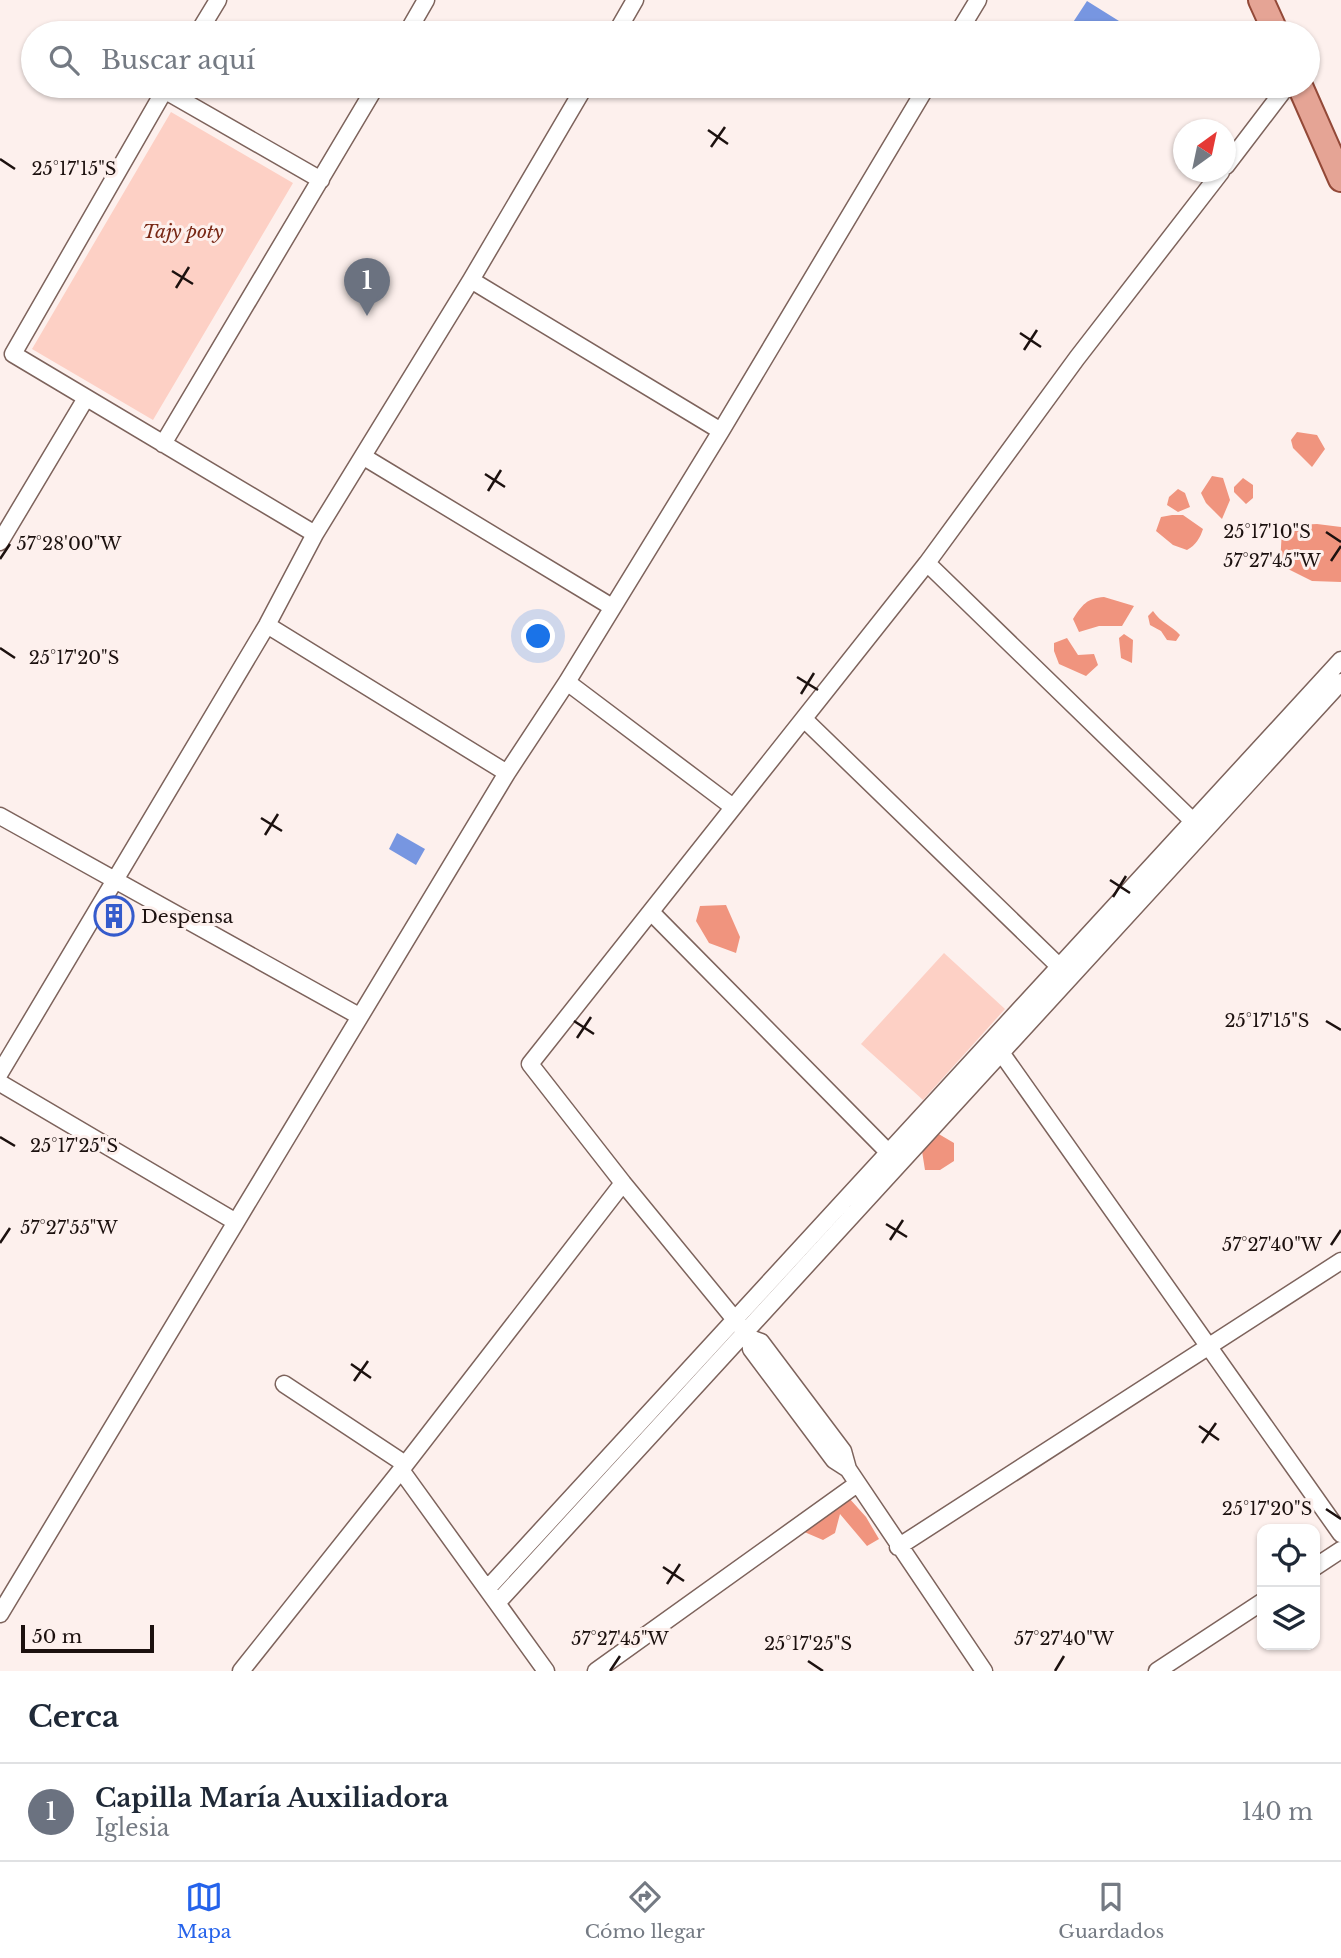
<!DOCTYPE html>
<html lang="es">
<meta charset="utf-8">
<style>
:root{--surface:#fff;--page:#f6f6f7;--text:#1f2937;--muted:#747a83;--line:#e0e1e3;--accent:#2563eb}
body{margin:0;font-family:"Libre Baskerville",serif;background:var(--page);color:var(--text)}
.controls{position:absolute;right:21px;bottom:21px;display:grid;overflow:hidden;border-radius:14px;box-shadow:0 2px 5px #0004}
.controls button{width:63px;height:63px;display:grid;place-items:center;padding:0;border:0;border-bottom:2px solid var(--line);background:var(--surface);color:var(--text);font:35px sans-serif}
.compass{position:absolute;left:1173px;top:119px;width:63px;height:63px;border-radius:50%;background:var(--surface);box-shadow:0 2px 5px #0004;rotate:33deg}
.scale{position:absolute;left:21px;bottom:18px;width:133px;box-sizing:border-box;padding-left:7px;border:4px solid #1c110f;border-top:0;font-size:19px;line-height:24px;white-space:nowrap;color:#1c110f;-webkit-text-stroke:5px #fdf0ed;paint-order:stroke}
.you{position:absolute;left:539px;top:637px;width:24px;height:24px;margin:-18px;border:5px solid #fff;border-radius:50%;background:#1a73e8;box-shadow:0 0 0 10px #1a73e833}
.badge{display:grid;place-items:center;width:46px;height:46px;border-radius:50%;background:var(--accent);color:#fff;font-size:23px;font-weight:700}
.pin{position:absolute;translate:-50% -58px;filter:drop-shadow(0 2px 4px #0008)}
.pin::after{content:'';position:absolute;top:37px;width:24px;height:21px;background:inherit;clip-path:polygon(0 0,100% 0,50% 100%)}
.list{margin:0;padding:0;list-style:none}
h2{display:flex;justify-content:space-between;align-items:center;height:91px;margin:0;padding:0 28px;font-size:30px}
h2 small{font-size:23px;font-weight:400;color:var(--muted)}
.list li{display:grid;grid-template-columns:46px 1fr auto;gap:21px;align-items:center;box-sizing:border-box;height:98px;padding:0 28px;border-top:2px solid var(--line)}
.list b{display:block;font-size:26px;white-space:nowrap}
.list p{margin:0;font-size:23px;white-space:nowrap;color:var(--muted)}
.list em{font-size:23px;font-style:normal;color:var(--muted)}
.icon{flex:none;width:38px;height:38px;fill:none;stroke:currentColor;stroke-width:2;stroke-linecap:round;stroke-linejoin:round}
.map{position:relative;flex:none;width:1341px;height:1671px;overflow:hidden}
.search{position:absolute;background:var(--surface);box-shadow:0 2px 5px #0004;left:21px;right:21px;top:21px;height:77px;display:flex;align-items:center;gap:18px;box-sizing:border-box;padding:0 24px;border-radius:38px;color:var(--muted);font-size:26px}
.sheet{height:189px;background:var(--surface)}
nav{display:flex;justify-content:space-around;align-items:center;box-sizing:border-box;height:98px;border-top:2px solid var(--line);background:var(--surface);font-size:19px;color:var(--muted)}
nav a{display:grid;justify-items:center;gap:4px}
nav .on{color:var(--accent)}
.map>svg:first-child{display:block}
.green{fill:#fdd0c5}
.forest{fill:#f0947e}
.water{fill:#7796e1}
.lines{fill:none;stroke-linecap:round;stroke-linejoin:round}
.street-casing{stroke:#7d635c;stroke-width:19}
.primary-casing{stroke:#934938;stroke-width:28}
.street{stroke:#fff;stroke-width:16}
.primary{stroke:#e5a495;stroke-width:24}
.ticks{fill:none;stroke:#1c110f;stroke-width:2.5}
.labels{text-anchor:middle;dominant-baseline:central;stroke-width:6;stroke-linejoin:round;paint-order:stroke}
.park-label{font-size:19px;font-style:italic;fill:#792815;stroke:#fdf0ed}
.poi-label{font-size:19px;fill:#1c110f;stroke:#fdf0ed;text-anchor:start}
.ticks-label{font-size:18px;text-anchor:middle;fill:#1c110f;stroke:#fdf0ed;stroke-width:6;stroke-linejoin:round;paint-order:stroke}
</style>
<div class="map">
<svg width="1341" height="1671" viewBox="0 0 1341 1671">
<rect width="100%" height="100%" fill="#fdf0ed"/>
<path class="green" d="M171 112 293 183 153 420 32 349Z
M944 953 1005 1009 923 1100 861 1044Z
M728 1338 729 1340 510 1579 507 1577Z"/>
<path class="forest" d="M1297 432 1317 435 1325 449 1312 467 1293 448 1291 440Z
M1212 476 1223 478 1230 500 1222 519 1206 503 1201 493Z
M1243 478 1253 485V498L1246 504 1234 492V487Z
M1178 489 1185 493 1190 507 1178 512 1167 505 1169 497Z
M1172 515H1183L1203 529C1200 538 1196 545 1187 550L1173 545 1156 531 1161 517Z
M1317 524 1341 527V582L1312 581 1280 565 1282 529 1296 525Z
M1104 597 1134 606 1122 626H1099L1079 632 1073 619C1082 605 1087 598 1104 597Z
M1153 611C1161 623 1171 625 1180 635L1176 641 1167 640 1161 631 1150 625 1148 616Z
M1124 634 1133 640 1132 663 1121 658 1119 638Z
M1067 638 1078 655 1094 654 1098 665 1086 676 1059 664 1054 651V643Z
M726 905 740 937 736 953 709 943 696 921 700 906Z
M937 1133 954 1143V1161L940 1170H925L921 1145Z
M849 1498 866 1517 879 1539 867 1546 840 1514 835 1533 823 1540 802 1531Z"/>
<path class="water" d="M1087 1 1119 21 1111 33H1066Z
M397 833 425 849 416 865 389 849Z"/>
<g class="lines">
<g class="street-casing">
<path id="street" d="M198 33 218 0
M407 33 426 0
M616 33 635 0
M958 33 978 0
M167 86 13 354 315 534
M164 90 321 180
M1226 166 1287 86
M471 280 721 431
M163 444 376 86
M364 457 612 607
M0 542 86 398
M927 563 1199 827
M267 625 507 773
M567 682 733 807
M804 719 1066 973
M0 816 359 1016
M651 912 895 1159
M995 1044 1341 1534
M0 1073 267 625 315 534 471 280 585 86
M0 1083 236 1222 507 773 567 682 721 431 927 86
M750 1338 751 1349 834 1460 848 1469
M284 1384 405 1464
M401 1470 546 1671
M898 1547 1341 1261
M1315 1567 1341 1550
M488 1588 1341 660
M498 1602 1341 682
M0 1614 236 1222
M241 1671 401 1470 623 1183
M596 1671 857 1484
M984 1671 848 1469 843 1451 761 1342 750 1338 623 1183 530 1064 927 563 1077 358 1221 172
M1157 1671 1262 1602"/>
</g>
<g class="primary-casing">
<path id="primary" d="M1261 0 1276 33
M1300 86 1341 179"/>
</g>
<use href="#street" class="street"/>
<use href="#primary" class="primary"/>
</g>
<path class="ticks" d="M708 130 728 144M711 147 725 127M0 159 15 169M172 271 193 284M176 288 189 267M1020 333 1041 347M1024 350 1037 330M485 474 505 487M488 491 501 470M1326 532 1341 542M0 559 10 544M1331 561 1341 546M0 648 15 658M797 677 818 690M801 694 814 673M261 818 282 831M265 835 278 814M1110 880 1130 893M1113 897 1126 876M574 1021 594 1034M1326 1021 1341 1030M577 1038 591 1017M0 1137 15 1146M886 1224 907 1237M890 1240 903 1220M0 1243 10 1228M1331 1245 1341 1230M351 1364 371 1378M354 1381 368 1361M1199 1426 1219 1440M1202 1443 1216 1423M1326 1509 1341 1519M663 1567 684 1581M667 1584 680 1564M808 1661 823 1671M610 1671 620 1656M1055 1671 1064 1656"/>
<defs>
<g id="building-ring" transform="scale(2.0125)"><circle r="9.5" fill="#fdf0ed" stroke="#355bcc" stroke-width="1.5"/><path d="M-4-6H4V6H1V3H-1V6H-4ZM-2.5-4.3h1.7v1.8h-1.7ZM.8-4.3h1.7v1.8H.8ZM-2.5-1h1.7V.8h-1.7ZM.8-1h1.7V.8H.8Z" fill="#355bcc"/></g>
</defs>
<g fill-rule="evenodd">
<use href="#building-ring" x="114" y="916"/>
</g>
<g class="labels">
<g class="park-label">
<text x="183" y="231">Tajy poty</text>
</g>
<g class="poi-label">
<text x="141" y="916">Despensa</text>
</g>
</g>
<g class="ticks-label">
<text x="74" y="175">25°17'15"S</text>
<text x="1267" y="538">25°17'10"S</text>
<text x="69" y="550">57°28'00"W</text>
<text x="1272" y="567">57°27'45"W</text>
<text x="74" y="664">25°17'20"S</text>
<text x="1267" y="1027">25°17'15"S</text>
<text x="74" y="1152">25°17'25"S</text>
<text x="69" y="1234">57°27'55"W</text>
<text x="1272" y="1251">57°27'40"W</text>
<text x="1267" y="1515">25°17'20"S</text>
<text x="620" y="1645">57°27'45"W</text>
<text x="1064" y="1645">57°27'40"W</text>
<text x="808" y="1650">25°17'25"S</text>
</g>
</svg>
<div class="controls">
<button><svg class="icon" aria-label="locate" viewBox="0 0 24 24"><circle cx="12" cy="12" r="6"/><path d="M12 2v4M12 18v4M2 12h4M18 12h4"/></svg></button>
<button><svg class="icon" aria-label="layers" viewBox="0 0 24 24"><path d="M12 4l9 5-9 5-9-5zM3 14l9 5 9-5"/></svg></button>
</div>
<svg class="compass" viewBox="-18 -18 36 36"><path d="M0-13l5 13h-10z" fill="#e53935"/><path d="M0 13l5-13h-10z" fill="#747a83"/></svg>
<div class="scale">50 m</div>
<div class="you"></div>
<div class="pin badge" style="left:367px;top:316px;background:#6b7280">1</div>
<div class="search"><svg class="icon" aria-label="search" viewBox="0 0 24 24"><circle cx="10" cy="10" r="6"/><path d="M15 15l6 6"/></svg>Buscar aquí</div>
</div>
<section class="sheet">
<h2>Cerca<small></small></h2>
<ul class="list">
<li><span class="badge" style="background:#6b7280">1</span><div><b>Capilla María Auxiliadora</b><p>Iglesia</p></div><em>140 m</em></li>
</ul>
</section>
<nav>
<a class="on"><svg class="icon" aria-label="map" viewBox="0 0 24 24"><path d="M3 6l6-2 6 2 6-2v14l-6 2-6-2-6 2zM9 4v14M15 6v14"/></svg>Mapa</a>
<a><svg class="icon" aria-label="directions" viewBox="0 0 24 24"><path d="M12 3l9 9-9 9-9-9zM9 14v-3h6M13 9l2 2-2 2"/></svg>Cómo llegar</a>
<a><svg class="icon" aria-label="saved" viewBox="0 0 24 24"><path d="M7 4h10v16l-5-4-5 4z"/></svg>Guardados</a>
</nav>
